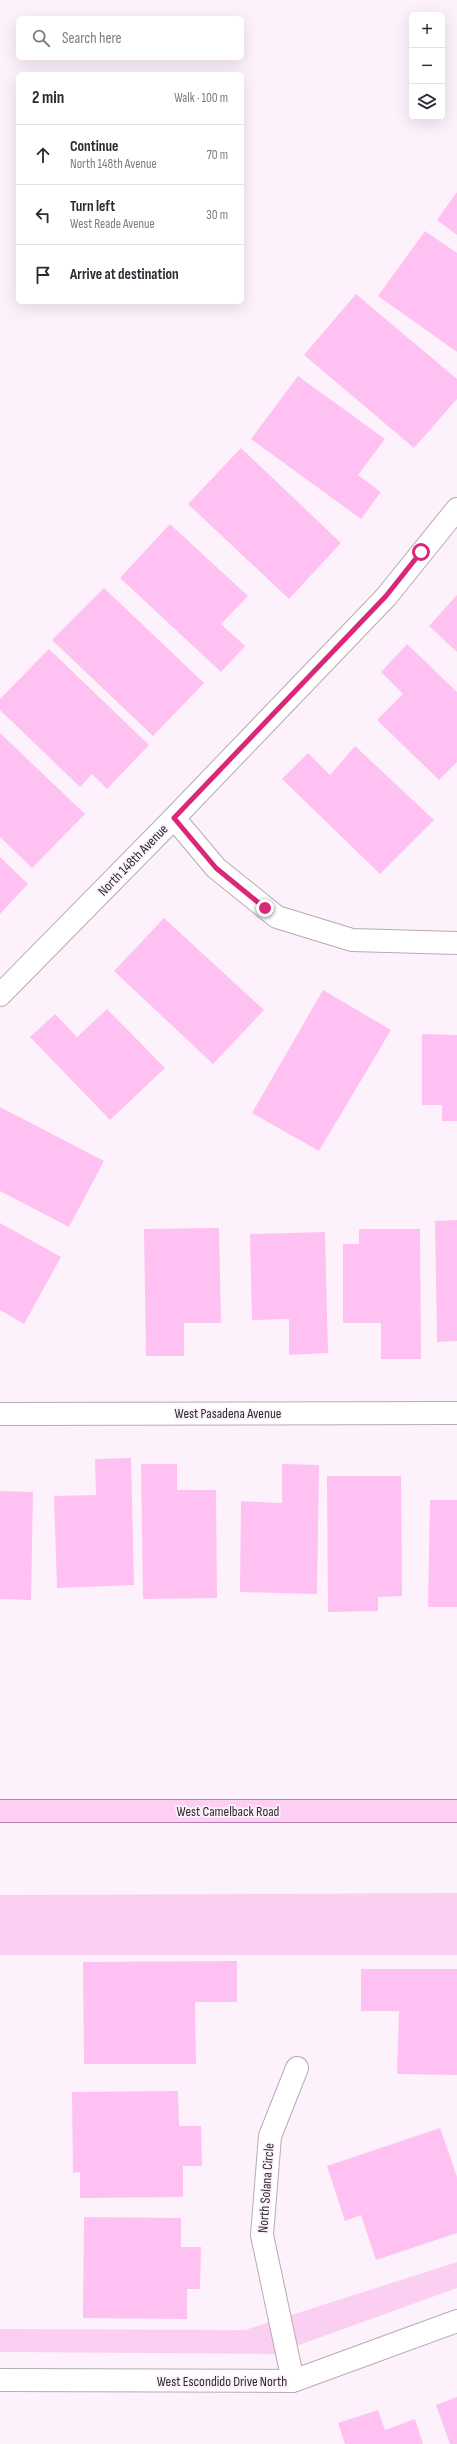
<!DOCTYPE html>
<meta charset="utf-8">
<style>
:root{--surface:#fff;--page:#f7f7f7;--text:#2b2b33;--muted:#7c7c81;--line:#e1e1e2}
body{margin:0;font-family:"Sofia Sans Condensed",sans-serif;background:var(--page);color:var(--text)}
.controls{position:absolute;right:12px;top:12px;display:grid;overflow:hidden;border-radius:6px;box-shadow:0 4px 16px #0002}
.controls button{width:36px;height:36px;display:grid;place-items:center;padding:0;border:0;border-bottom:1px solid var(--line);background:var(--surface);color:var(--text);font:20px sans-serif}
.stop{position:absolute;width:12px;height:12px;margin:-9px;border:3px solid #db2777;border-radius:50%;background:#fff}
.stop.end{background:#db2777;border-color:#fff;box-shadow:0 1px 4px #0008}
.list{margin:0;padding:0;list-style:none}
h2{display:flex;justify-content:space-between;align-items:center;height:52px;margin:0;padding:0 16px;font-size:17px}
h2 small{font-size:13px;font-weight:400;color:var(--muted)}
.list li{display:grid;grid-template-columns:26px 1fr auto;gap:12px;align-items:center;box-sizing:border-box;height:60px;padding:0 16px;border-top:1px solid var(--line)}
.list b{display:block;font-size:15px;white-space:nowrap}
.list p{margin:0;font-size:13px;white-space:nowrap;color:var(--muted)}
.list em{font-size:13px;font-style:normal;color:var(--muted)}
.icon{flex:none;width:22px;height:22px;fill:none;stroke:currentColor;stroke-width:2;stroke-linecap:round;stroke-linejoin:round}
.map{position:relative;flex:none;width:457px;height:2444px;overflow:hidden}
.search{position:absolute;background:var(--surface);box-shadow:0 4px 16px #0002;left:16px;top:16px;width:228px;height:44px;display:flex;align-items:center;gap:10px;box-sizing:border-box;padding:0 14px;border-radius:6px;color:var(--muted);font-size:15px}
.panel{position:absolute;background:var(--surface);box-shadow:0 4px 16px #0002;left:16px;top:72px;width:228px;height:232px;border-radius:6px}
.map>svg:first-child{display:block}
.green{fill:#fbcff2}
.building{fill:#fec1f1}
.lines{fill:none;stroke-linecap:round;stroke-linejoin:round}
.minor-casing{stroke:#b7aab4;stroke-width:24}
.major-casing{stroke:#b381a9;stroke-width:24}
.minor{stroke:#fff;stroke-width:22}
.major{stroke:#fccff3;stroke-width:22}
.route{stroke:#db2777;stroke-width:5}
.labels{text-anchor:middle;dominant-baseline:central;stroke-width:3.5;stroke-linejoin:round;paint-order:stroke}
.street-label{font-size:14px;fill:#302b2e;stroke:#fdf2fb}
</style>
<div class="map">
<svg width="457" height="2444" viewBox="0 0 457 2444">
<rect width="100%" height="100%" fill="#fdf2fb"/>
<path class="green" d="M457 1893V1955H0V1895Z
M457 2262V2288L274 2354 0 2352V2329L245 2330Z"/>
<path class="building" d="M457 192V235L437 220Z
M425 231 457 253V352L378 296Z
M356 294 457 379V399L414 448 304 355Z
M298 376 385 439 358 475 381 492 361 519 251 439Z
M241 448 341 543 289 599 188 504Z
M170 524 248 596 221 624 245 646 221 672 120 578Z
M104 588 204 683 153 736 52 640Z
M457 595V652L429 626Z
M407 644 457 692V762L439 780 377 720 403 694 381 672Z
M49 649 149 745 107 789 92 774 80 787 0 710V699Z
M0 733 85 814 32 868 0 837Z
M355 746 434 820 380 874 282 779 308 753 330 775Z
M0 857 28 884 0 914Z
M164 918 264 1010 213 1064 114 971Z
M323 990 391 1030 319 1151 252 1113Z
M107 1009 165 1068 110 1120 30 1037 55 1014 77 1037Z
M422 1034 457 1035V1121H442V1105H422Z
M0 1107 104 1161 69 1227 0 1191Z
M457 1220V1341L437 1342 435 1221Z
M0 1223 61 1257 24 1324 0 1310Z
M219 1228 221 1323H184V1356H146L144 1229Z
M359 1229H420L421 1359H381V1323H343V1244H359Z
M325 1232 328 1353 289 1355V1319L252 1320 250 1234Z
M131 1458 134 1585 57 1588 54 1496 96 1495 95 1459Z
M141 1464H177V1490H216L217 1598 143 1599Z
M282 1464 319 1465 317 1594 240 1592 241 1501 282 1503Z
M327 1476H401L402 1596 378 1597V1611L328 1612Z
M0 1491 33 1492 31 1600 0 1599Z
M430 1500H457V1607H428Z
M237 1961V2002H195L196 2064H84L83 1962Z
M361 1969H457V2075L397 2074 399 2011H361Z
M178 2091 179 2126H201L202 2166H183V2197L80 2198V2172L73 2173 72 2092Z
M440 2128 457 2177V2233L376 2260 361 2215 345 2221 327 2166Z
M84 2217 181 2218V2247H201L200 2289H187V2319L83 2318Z
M457 2397V2444H450L436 2405Z
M378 2410 385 2430 415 2419 423 2444H345L338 2423Z"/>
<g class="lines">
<g class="minor-casing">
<path id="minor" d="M174 818 216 868 277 917 352 940 457 943
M0 995 174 818 386 597 457 509
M0 1414 457 1413
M0 2380 293 2381 457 2321
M293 2381 262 2235 270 2136 297 2068"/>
</g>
<g class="major-casing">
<path id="major" d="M0 1811H457"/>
</g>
<use href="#minor" class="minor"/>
<use href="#major" class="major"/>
</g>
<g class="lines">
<path class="route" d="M265 908 216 868 174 818 386 596 421 552"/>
</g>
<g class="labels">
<g class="street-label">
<text transform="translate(133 860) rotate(-46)">North 148th Avenue</text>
<text x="228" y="1413">West Pasadena Avenue</text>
<text x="228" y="1811">West Camelback Road</text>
<text transform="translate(266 2188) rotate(-86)">North Solana Circle</text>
<text x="222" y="2381">West Escondido Drive North</text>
</g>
</g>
</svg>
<div class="controls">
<button>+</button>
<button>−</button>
<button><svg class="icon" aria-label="layers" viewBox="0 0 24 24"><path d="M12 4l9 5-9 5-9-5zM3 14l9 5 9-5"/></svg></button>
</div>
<div class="stop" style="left:421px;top:552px"></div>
<div class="stop end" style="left:265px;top:908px"></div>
<div class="search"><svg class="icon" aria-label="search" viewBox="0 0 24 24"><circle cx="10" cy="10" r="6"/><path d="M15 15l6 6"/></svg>Search here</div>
<section class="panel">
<h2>2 min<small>Walk · 100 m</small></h2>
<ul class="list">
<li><svg class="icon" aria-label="ahead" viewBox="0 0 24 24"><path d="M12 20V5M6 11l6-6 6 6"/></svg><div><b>Continue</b><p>North 148th Avenue</p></div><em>70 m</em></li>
<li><svg class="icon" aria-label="left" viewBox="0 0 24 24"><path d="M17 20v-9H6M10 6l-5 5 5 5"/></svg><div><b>Turn left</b><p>West Reade Avenue</p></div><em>30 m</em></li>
<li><svg class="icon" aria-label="arrive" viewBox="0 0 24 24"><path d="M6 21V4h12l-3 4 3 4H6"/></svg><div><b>Arrive at destination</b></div></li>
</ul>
</section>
</div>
